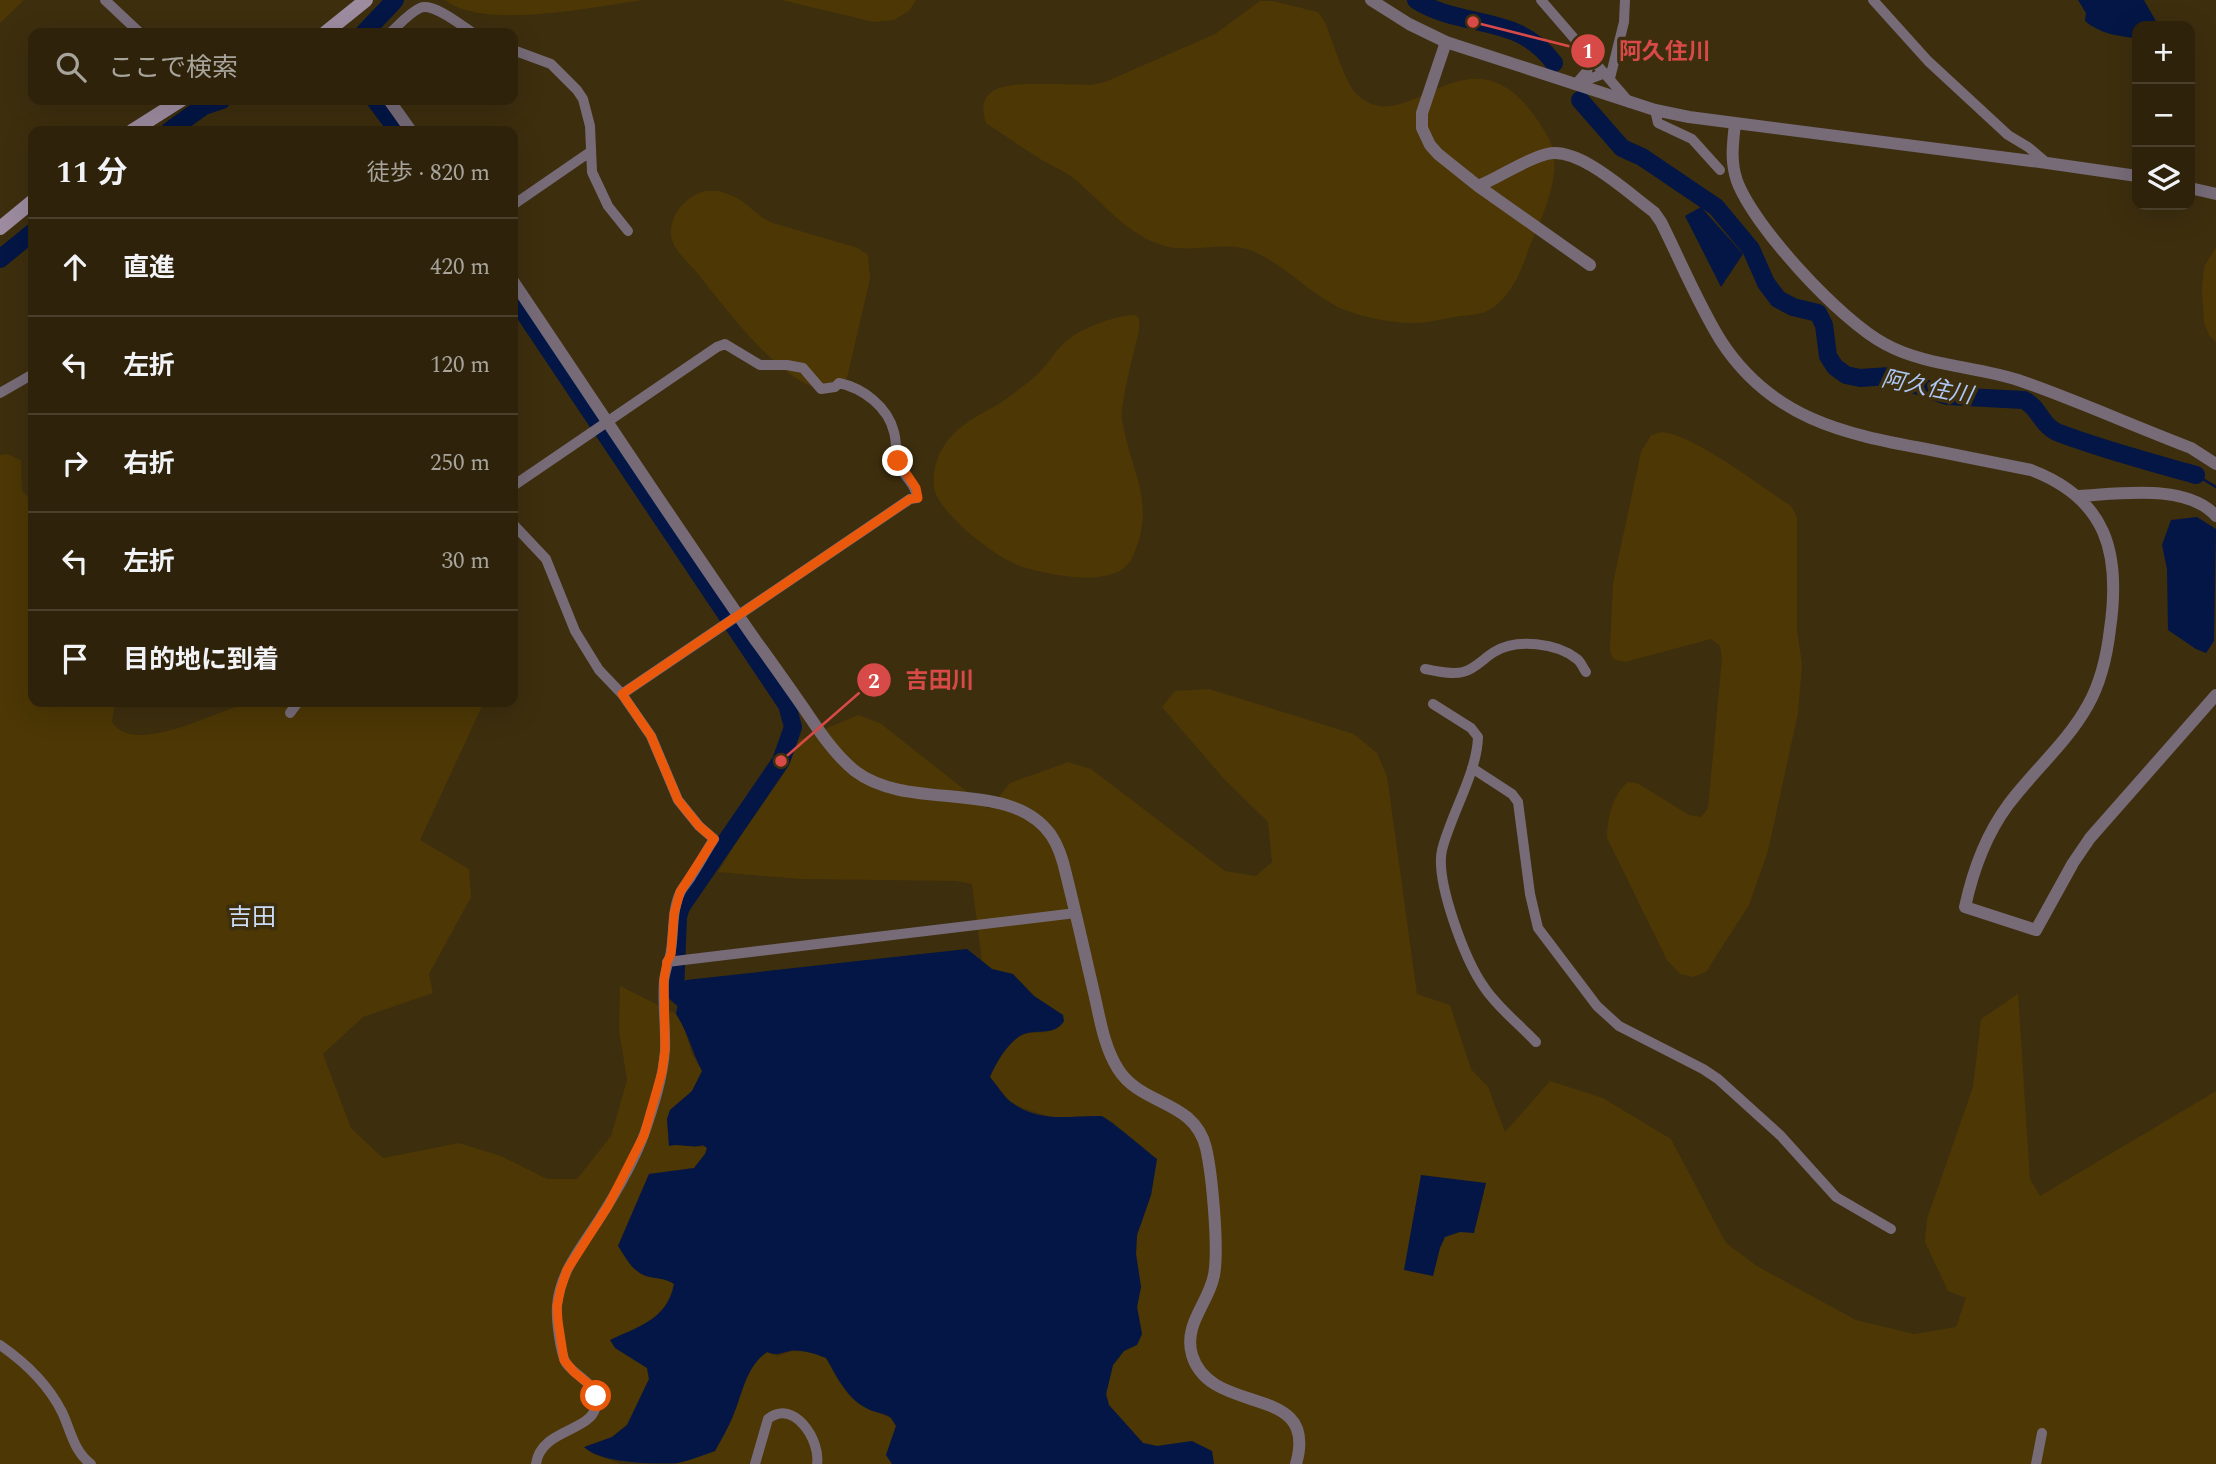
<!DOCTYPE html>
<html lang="ja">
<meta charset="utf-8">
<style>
:root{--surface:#2e220a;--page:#3a2f18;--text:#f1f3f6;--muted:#a7a49c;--line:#493f2b}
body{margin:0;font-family:Spectral,"Noto Sans JP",serif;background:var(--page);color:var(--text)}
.controls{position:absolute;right:21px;top:21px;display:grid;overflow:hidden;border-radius:14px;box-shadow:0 7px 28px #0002}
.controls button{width:63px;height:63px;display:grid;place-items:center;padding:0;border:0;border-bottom:2px solid var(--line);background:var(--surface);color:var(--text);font:35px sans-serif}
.stop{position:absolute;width:21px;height:21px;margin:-16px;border:5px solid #ea580c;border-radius:50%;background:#fff}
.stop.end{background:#ea580c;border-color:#fff;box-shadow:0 2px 7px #0008}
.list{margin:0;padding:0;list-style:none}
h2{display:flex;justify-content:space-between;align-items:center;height:91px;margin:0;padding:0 28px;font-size:30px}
h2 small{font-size:23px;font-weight:400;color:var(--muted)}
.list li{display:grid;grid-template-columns:46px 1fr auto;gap:21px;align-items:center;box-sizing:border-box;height:98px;padding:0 28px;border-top:2px solid var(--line)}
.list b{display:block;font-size:26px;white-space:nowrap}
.list em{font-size:23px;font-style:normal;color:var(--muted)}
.icon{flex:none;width:38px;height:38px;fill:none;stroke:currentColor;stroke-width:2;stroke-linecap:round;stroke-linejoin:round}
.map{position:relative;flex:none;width:2216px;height:1464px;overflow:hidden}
.search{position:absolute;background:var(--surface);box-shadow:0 7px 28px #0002;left:28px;top:28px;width:490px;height:77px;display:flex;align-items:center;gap:18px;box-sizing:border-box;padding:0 24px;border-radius:14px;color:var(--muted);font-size:26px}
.panel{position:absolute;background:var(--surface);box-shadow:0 7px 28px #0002;left:28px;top:126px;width:490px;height:581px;border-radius:14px}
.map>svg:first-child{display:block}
.green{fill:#4c3705}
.water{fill:#031645}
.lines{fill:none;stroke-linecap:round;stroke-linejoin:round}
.stream{stroke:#031645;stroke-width:2.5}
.river{stroke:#031645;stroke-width:18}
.minor{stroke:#766b77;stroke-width:10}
.tertiary{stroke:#766b77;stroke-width:12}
.secondary{stroke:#9d8ca0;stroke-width:14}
.route{stroke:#ea580c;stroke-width:9}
.labels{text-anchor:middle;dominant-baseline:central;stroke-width:7;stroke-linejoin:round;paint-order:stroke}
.water-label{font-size:23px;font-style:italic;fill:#aec8f8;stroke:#3d2e0e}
.quarter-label{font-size:24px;fill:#cddcf6;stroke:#3d2e0e}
.leader{fill:none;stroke:#d74a47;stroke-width:2.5}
.callout-dot{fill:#d74a47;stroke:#3d2e0e;stroke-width:2.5}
.mark-label{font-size:21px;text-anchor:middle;font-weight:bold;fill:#fff}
.callout-label{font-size:23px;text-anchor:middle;font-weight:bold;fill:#d74a47;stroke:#3d2e0e;stroke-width:7;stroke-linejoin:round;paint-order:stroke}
</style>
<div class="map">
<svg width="2216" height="1464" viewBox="0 0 2216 1464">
<rect width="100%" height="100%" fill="#3d2e0e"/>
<path class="green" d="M0 0H24L0 23Z
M445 0H644C596 6 484 31 445 0Z
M781 0H916L909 11 894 20 874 22Z
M1260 1H1273L1318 12 1325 22C1331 37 1345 80 1353 90 1407 154 1473 0 1549 139 1566 170 1540 221 1528 251 1520 274 1510 299 1487 311 1480 315 1469 315 1461 316 1447 318 1432 322 1419 323 1395 324 1351 316 1331 303 1305 288 1283 265 1255 252 1228 239 1194 254 1165 246 1126 235 1103 202 1072 177 1062 170 1050 165 1040 159 1021 147 1004 135 986 123 972 82 1016 84 1043 84 1060 84 1076 84 1092 85L1105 82 1215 34Z
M718 191C748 198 750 213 773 223L858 248 868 255 870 279 847 378 843 386C831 389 823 391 811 386 770 369 725 307 697 273 690 264 677 253 673 243 665 222 682 198 702 192 707 190 713 191 718 191Z
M2216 247V342L2209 335 2204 323 2202 288 2204 267Z
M1136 315 1139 319V330C1135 349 1120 403 1122 419 1130 472 1158 502 1132 558 1117 590 1050 575 1023 567 997 559 945 518 935 492 931 480 935 462 941 451 954 427 974 418 997 405 1009 398 1020 388 1031 380 1044 370 1052 355 1063 344 1076 330 1117 314 1136 315Z
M1662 432C1695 435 1760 486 1791 506L1797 517V631L1802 664 1798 713 1768 851 1749 905 1706 972 1693 977 1680 974 1667 960 1607 838C1607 818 1613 794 1628 782L1637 783 1689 815 1701 817 1708 808 1722 658 1720 646 1711 639 1625 662 1613 659 1610 650 1613 583 1641 452 1651 435Z
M7 454 21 460 22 490 33 504V702H115L112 722C135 759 223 706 253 702 275 698 300 702 323 702 376 702 430 702 484 702L420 840 469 869 471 897 429 974 433 993 363 1017 323 1054 351 1128 383 1158 459 1143 501 1156 547 1179H577L611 1136 627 1080 619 1030 620 986 676 1014 683 1024 692 1054 702 1071 692 1091 670 1110 667 1119 669 1145 707 1147 705 1154 694 1168 649 1174 618 1246 645 1276 667 1279 674 1284C671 1302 662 1313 647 1322L636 1360 647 1368 649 1379 627 1425 591 1453 621 1464H0V455Z
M1209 689 1354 734 1377 753 1387 776 1417 994 1450 1005 1471 1069 1488 1087 1505 1132 1550 1081 1603 1098 1671 1139 1726 1243 1757 1266 1856 1320 1914 1334 1956 1327 1966 1298 1948 1291 1925 1242 1927 1219 1973 1087 1981 1019 2018 994 2030 1179 2040 1196 2216 1091V1464H1214V1460L1192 1441 1157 1446 1143 1443 1109 1405 1106 1395 1113 1365 1124 1351 1142 1334 1137 1307 1141 1287 1136 1254 1137 1235 1151 1195 1157 1159 1120 1132 1113 1122 1096 1118 1058 1119 1022 1108 1009 1101 990 1077C996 1063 1008 1042 1022 1035 1029 1032 1038 1033 1046 1032L1063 1015 1034 996 1020 981 992 969 982 961 972 884 956 881 801 879 718 872 799 740 858 715 880 723 989 809 1010 783 1068 762 1091 769 1225 871 1256 876 1272 862 1268 822 1224 779 1162 707 1175 691Z
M792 1351 811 1352 826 1358 839 1382 871 1410 891 1418 896 1426 886 1455 892 1464H675L715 1451C721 1440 728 1428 733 1416 743 1393 745 1368 767 1352L777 1356Z"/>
<path class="water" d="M2078 0H2144L2158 25 2137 26V38C2119 37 2099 33 2085 21L2086 13Z
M1701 207 1743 254 1721 287 1685 216Z
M2197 517 2216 529 2214 641 2206 653 2196 649 2168 630 2167 569 2162 545 2171 520Z
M967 949 992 969 1013 974 1034 996 1063 1015 1064 1021C1055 1036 1038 1029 1024 1034 1009 1040 996 1063 990 1077 997 1085 1003 1096 1011 1102 1040 1124 1069 1115 1101 1116 1106 1116 1149 1153 1157 1159L1151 1195 1137 1235 1136 1254 1141 1287 1137 1307 1142 1334 1137 1345 1124 1351 1113 1365 1106 1394 1109 1405 1143 1443 1157 1446 1192 1441 1212 1451 1214 1464H892L886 1455 896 1426 891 1418C885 1413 877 1413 870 1410 846 1399 839 1379 826 1358 815 1354 802 1349 790 1351 780 1353 777 1356 767 1352 745 1368 743 1393 733 1416 728 1428 721 1440 715 1451 703 1455 691 1460 678 1463 654 1464 602 1464 584 1447L612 1437 627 1425 649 1379 647 1368 615 1348 610 1340C639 1326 667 1320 674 1284 665 1278 657 1279 646 1276 632 1271 626 1258 618 1246L649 1174 694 1168 705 1154 707 1148 703 1145C692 1149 681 1143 669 1146L667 1119 670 1110 692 1091 702 1071C692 1052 688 1032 676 1014L682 983 686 980Z
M1421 1175 1486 1183 1474 1233 1460 1232 1445 1237 1440 1248 1433 1276 1404 1270Z"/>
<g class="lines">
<path class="stream" d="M2196 475 2216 487"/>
<path class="river" d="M1416 0C1464 30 1518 13 1554 63
M364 33 395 0
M375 100 398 131
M1580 100 1622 148 1642 157 1716 207 1751 249 1766 283 1778 299 1793 307 1818 313 1824 325 1828 356 1835 367 1846 375 1860 378 1890 376 1947 396 2024 400C2039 407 2042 427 2059 433 2104 450 2150 462 2196 475
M169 131 204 106 222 100
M0 259 33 232
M513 296 787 705 793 727 781 761 681 907 678 917 675 992 697 1011"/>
<path class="minor" d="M105 0 140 33
M1541 0 1630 103
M1873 0 1928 61 2008 135 2028 147 2047 163
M390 33C399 25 409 13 420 8 433 2 462 26 473 33
M513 50 551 64 577 90 583 99 590 126 592 172 608 206 628 231
M1610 78 1624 22 1625 0
M1576 84 1605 73
M1575 85 1587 71 1591 59
M1655 110 1658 123 1692 139 1720 170
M513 205 590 152
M0 393 33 374
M513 486 717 347 725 344 760 365H787L803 368 821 389 835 387 839 383C863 388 888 407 894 432 897 443 895 455 899 465 905 478 916 484 917 498L910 499 622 694
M513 524 546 559 575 631 599 670 622 694 651 736 678 800 699 826 714 839C706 851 700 863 692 875 689 881 683 886 680 893 672 910 674 931 671 950 670 960 665 970 664 981 662 1004 666 1027 665 1050 663 1078 654 1106 645 1132 634 1163 616 1193 598 1221 581 1247 559 1274 557 1306 556 1319 560 1353 566 1363 575 1376 594 1382 596 1399 600 1433 541 1426 536 1464
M1425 669C1437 671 1451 675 1463 672 1475 669 1484 658 1494 652 1517 638 1557 643 1577 659 1581 662 1583 668 1586 672
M1433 704 1471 728 1478 737C1477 773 1451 814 1442 850 1435 881 1465 960 1484 987 1497 1007 1519 1024 1536 1042
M290 713 298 702
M1472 768 1512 794 1518 802 1530 894 1538 928 1597 1006 1619 1026 1703 1069 1718 1079 1781 1136 1836 1197 1891 1229
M667 962 1076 913
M0 1345C26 1363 48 1384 62 1412 71 1431 74 1452 91 1464
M755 1464 768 1419C794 1398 821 1441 817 1464
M2036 1464 2042 1433"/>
<path class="tertiary" d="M1371 0 1409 24 1446 42 1655 110 1689 117 2047 163 2137 176
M1446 42 1422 113V128L1430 145 1438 154 1478 186 1590 265
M389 100 411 131
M1735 123C1733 143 1730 161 1737 181 1754 227 1841 321 1885 344 1925 366 1975 366 2018 380 2076 400 2133 426 2191 448L2216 464
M1478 186C1501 177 1523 160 1547 154 1579 146 1628 193 1654 212L1661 222C1681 262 1698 304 1721 341 1771 418 1843 434 1926 449 1961 456 1996 463 2031 470 2107 499 2121 553 2110 629 2107 655 2101 682 2088 705 2067 743 2034 770 2008 805 1985 836 1973 870 1965 907L2036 930 2073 863 2090 838 2216 695
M2190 188 2216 194
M513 281C594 401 673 522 756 641 773 664 789 687 805 710 820 732 834 754 855 771 910 813 1010 777 1051 835 1059 847 1063 860 1066 874 1076 914 1085 954 1094 993 1100 1019 1104 1047 1118 1069 1142 1107 1194 1099 1206 1148 1212 1174 1219 1249 1214 1275 1209 1303 1183 1324 1192 1355 1211 1418 1320 1381 1296 1464
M2079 496C2118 494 2187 483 2216 516"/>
<path class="secondary" d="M325 33 366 0
M132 131 181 100
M0 228 33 201"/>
</g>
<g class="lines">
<path class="route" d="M596 1396 591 1386 574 1372 564 1360 558 1321 557 1306 561 1288 567 1270 608 1206 644 1135 662 1072 665 1050 664 980 667 962 671 954 674 914 680 892 714 839 699 826 678 800 651 736 622 694 910 499 918 498 916 488 898 461"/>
</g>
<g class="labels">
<g class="water-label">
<text transform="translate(1927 388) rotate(11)">阿久住川</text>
</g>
<g class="quarter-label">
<text x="252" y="918">吉田</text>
</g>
</g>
<path class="leader" d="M1473 22L1588 51M781 761L874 680"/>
<g class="callout-dot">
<circle cx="1473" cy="22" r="7"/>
<circle cx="781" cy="761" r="7"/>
<circle cx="1588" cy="51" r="18"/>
<circle cx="874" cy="680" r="18"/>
</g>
<g class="mark-label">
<text x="1588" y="58">1</text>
<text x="874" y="688">2</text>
</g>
<g class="callout-label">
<text x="1665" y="59">阿久住川</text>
<text x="940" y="688">吉田川</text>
</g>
</svg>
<div class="controls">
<button>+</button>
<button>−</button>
<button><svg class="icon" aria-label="layers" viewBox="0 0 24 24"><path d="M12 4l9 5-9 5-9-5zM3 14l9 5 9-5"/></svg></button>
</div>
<div class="stop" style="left:596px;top:1396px"></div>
<div class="stop end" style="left:898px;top:461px"></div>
<div class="search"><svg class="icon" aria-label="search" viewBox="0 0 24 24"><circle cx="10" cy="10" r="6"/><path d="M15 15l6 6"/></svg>ここで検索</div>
<section class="panel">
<h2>11 分<small>徒歩 · 820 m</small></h2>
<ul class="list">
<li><svg class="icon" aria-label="ahead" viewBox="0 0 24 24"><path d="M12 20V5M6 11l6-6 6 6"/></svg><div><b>直進</b></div><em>420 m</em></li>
<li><svg class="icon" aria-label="left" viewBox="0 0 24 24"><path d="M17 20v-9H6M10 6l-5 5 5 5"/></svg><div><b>左折</b></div><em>120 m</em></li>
<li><svg class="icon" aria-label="right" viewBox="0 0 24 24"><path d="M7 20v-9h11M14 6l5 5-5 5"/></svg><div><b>右折</b></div><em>250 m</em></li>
<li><svg class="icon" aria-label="left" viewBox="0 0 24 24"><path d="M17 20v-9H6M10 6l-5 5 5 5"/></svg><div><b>左折</b></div><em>30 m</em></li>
<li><svg class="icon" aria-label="arrive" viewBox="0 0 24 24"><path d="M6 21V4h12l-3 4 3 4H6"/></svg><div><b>目的地に到着</b></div></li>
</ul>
</section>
</div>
